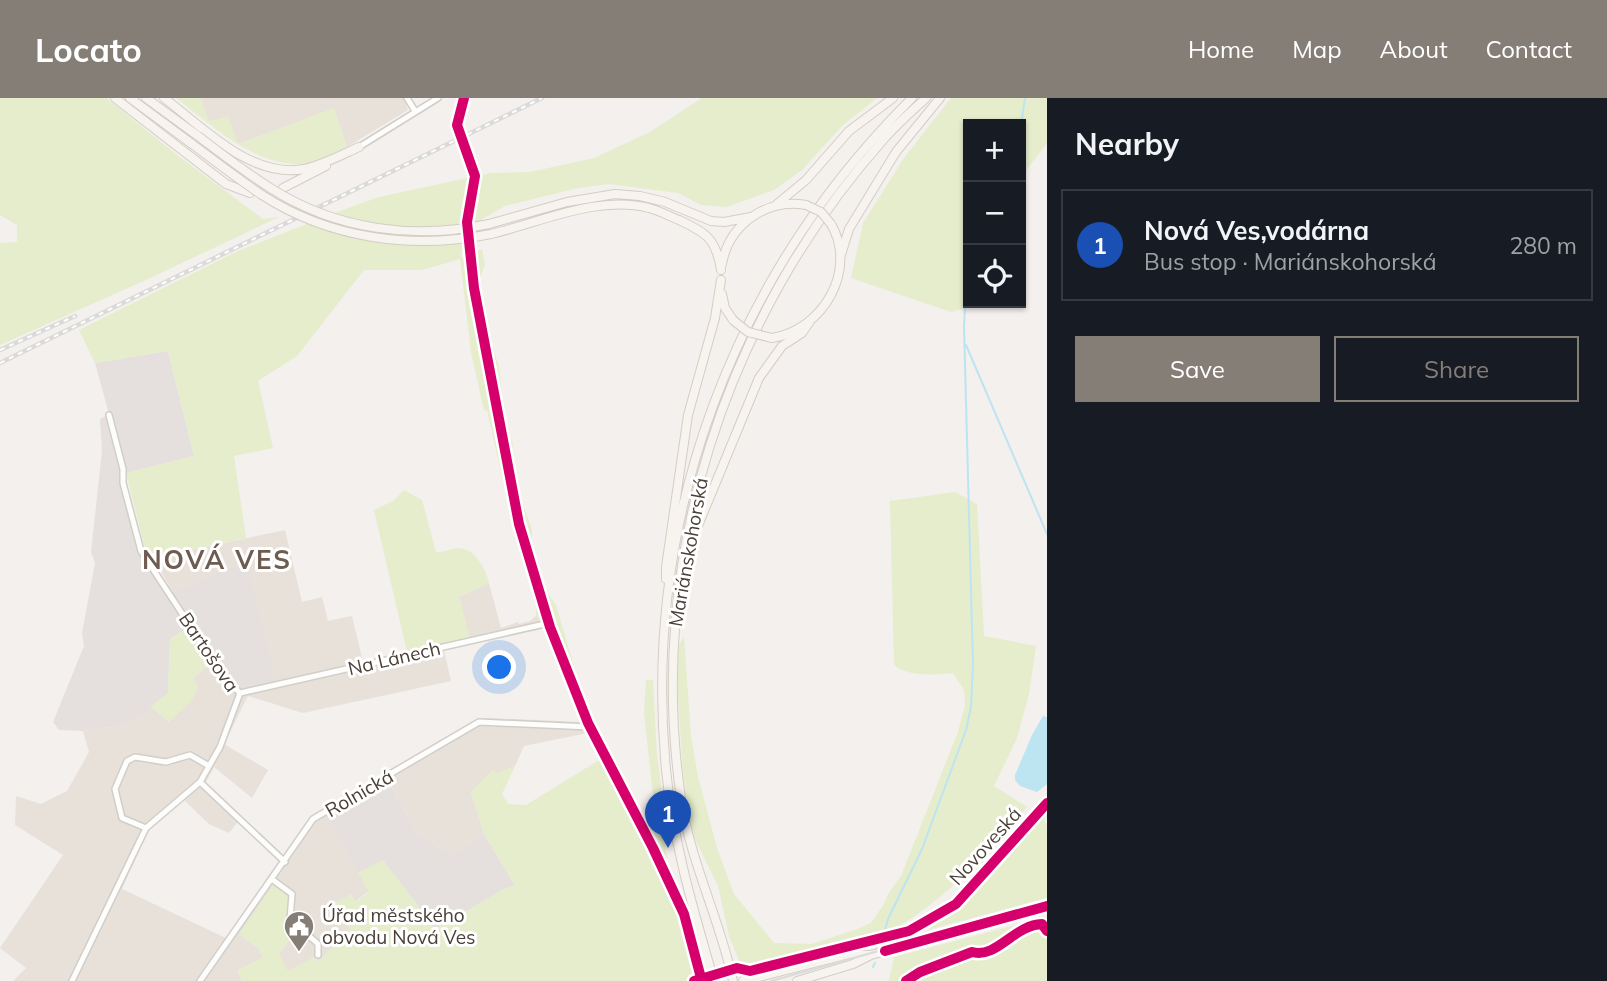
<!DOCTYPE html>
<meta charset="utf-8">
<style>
:root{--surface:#171b24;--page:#20242c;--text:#f1f3f6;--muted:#9ea1a6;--line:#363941;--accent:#857e77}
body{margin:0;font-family:Mulish,sans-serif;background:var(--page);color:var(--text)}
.controls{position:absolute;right:21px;top:21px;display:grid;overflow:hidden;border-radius:0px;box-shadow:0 2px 5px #0004}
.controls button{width:63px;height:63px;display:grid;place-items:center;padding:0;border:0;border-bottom:2px solid var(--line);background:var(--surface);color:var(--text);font:35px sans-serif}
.you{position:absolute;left:500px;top:570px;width:24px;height:24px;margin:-18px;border:5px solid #fff;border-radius:50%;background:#1a73e8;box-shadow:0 0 0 10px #1a73e833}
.badge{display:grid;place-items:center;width:46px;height:46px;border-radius:50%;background:var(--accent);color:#fff;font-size:23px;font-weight:700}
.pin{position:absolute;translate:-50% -58px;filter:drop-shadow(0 2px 4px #0008)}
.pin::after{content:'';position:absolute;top:37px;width:24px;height:21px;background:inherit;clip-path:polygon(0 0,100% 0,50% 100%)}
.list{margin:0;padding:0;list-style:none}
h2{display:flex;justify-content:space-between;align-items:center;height:91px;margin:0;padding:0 28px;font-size:30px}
h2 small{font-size:23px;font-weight:400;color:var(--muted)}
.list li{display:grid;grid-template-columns:46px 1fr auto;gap:21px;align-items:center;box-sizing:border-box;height:112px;margin:0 14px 14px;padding:0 14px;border:2px solid var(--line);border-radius:0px}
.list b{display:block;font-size:26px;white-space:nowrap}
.list p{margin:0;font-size:23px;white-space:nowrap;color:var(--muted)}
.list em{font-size:23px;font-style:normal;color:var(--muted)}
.actions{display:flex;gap:14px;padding:21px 28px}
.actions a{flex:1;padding:16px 0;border:2px solid var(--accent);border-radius:0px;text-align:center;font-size:24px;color:var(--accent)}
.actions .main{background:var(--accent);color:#fff}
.icon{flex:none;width:38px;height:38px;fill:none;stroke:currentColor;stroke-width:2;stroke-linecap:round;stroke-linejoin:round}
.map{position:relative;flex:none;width:1047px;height:883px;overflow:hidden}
header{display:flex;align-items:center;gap:42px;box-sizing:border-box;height:98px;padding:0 35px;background:var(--accent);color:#fff}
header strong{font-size:33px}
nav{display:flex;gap:38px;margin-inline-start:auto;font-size:24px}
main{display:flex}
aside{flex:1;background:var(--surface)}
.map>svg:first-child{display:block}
.residential{fill:#e7e1da}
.industrial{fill:#e5e0dd}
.green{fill:#e5edcd}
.water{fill:#bde4f1}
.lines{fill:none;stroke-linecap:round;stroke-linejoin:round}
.stream{stroke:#bde4f1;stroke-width:2}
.street-casing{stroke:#d1ceca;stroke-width:8}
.secondary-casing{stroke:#d4cdc5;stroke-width:10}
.street{stroke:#fdfdfc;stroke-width:5}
.secondary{stroke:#f7f4f0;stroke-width:8}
.tram{stroke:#dadad9;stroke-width:2}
.rail-casing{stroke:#dadad9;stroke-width:4.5}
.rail{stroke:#fff;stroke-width:2;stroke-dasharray:5;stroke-linecap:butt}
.secondary-bridge-casing{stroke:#d4cdc5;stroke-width:10;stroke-linecap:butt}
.secondary-bridge{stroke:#f7f4f0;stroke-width:8}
.cycleway-casing{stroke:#fff;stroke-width:15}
.cycleway{stroke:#d6006c;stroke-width:10}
.labels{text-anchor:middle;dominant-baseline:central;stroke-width:6;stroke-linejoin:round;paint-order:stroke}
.street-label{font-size:19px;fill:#4a4038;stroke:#fff}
.poi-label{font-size:19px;fill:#4a4038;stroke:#fff;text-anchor:start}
.district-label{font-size:26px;font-weight:bold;letter-spacing:2px;fill:#6d5c4f;stroke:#fff}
</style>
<header>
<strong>Locato</strong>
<nav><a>Home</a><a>Map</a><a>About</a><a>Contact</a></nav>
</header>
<main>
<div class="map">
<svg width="1047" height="883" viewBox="0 0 1047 883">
<rect width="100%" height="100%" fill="#f3f0ed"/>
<path class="residential" d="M200 0H404L408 12 347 49 334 11 238 46 209 23Z
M285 432 302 504 322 499 328 523 352 518 363 564 469 540 459 499 489 485 501 530 518 524 519 526 530 523 536 518 550 529 444 552 451 583 303 615 248 598 224 646 268 672 252 700 214 669 205 686 241 720 229 735 209 726 184 702 148 733 122 791 226 840 312 720 479 622 488 620 583 624 588 635 524 648 515 668 498 675 471 694 484 736 452 757 418 736 387 682 328 717 369 793 355 804 332 808 350 830 323 861 318 864 315 859 287 874 279 856 239 836 259 851 264 860 238 872 242 883H13L26 870 0 850 63 757 15 727 16 698 41 706 67 693 89 654 83 633 119 628 137 620 151 608 169 624 193 580 211 565 189 530 194 526 228 579 241 591 247 465 229 469 173 494 153 460Z"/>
<path class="industrial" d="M168 253 194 358 126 375 113 331 124 388 141 452 170 495 229 469 247 465 275 584 241 592 228 579 194 526 170 541 168 596 137 620 119 628 83 633 59 632 53 624 84 548 82 535 95 465 91 454 102 353 100 321 109 316 95 265Z
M387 682 418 736 452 757 484 736 515 788 504 791 434 832 419 809 383 763 358 775 327 717Z"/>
<path class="green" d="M0 0H106L181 60 263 121 279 119 148 181 0 247V145L17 144V127L0 117Z
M176 0H200L209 23 228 18 238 46 334 10 347 49C334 54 315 65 301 66 256 69 209 25 176 0Z
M702 0H877L842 28 802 72 774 92 727 109 701 107 678 95 609 86 578 90 505 108 482 121 464 136 461 160 482 151 485 167 480 179 482 199 488 234 499 269 504 325 513 346 511 357 517 391 532 431V446L544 490 556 507 581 592 596 628 588 625 550 529 536 518V504L517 446 487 312 484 313 471 254 460 161 422 172H364L297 258 258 283 273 350 234 358 246 440 153 460 145 451 126 375 194 358 168 253 95 265 79 232 238 153 340 113 379 99 491 75 530 74 594 60 650 34Z
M951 0H1047V45L1021 79V26H968V205H983L951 214 851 180 863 125 904 60Z
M404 392 422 402 436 454C444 455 451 450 459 450 476 451 486 472 489 485L459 499 470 540 407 554 374 412 393 403Z
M955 394 977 406 984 538 1036 548 1029 596 1017 640 994 688 1027 709C989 754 951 796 901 827V839L749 876 744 875 729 838 718 788 692 735 683 675 678 599V550L684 538 691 638 698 679 717 750 734 796 774 845 812 846 855 832 871 825 884 806 888 796 901 778 958 634 965 607 964 592 953 575C935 577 908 579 894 567L890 403Z
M189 530 211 565 193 580 198 588 193 601 169 624 151 608 168 595 170 541Z
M646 582H653L657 657 664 710 662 729 667 760 661 762 640 717H651L654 706 644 615Z
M601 661 676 809 693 872 689 883H242L238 872 263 859 259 851 239 836 273 787 289 797 288 815 300 829 279 856 288 873 315 859 318 864 350 830 332 807 351 796 356 804 369 794 358 775 383 762 419 809 434 832 504 791 515 788 484 736 471 694 492 672 498 675 515 668 502 696 508 706 526 707Z
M1047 705V718L1044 722 1047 728V800L928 832 1001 760Z
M1047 819V883H889L894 859Z"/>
<path class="water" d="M1043 618 1047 619V686L1037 694 1020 688 1015 682V677L1032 637Z"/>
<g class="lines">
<path class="stream" d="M1021 27 1025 0
M966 247 1047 436
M880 851 888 821 922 751 966 632 971 609 973 567 964 229 968 152
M873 869 875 865"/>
<g class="street-casing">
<path id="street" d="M407 0 415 13
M359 49 438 0
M467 124 469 119
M469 146 474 190 519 426 549 525 590 629 668 783
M240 595 549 525
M200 684 285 764
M146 730 122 720 115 691 127 663 135 659 166 664 190 657 209 668
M273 782 292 796 290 821 318 846V857
M909 833 956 806 1047 705
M72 883 146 730 200 684 220 649 240 595 225 581 141 453 123 385V371L109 317
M200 883 313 721 479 624 590 629"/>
</g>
<g class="secondary-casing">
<path id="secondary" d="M115 0 226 86 250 95
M130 0 192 46
M146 0 198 38
M164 0C203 29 251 81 304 71 323 67 341 57 359 49
M283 90 326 68
M777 106 806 82 849 33 893 0
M489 126 567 104 615 96 640 98 665 104 711 123 724 124 751 119
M491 136C542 124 596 97 649 110 660 113 669 118 679 122 707 135 716 141 721 172
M840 160 849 131 896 54 940 0
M722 166C729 126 767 100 806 107
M722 196 725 210 733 222
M772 240C823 232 858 172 831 126
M690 447 759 280 782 248 802 235 809 225
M666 481V469L688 317 715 220 721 182
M714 883C694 814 673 744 666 672 642 420 733 178 912 0
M733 883C720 821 690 764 681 700 646 463 725 219 884 41 897 26 912 13 926 0
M743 883 849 856 868 857
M797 883 853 866 871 857 1047 808"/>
</g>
<use href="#street" class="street"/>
<use href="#secondary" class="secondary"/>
<path class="tram" d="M771 883 1047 806"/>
<g class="rail-casing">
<path id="rail" d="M0 252 75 218
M0 265 542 0"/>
</g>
<use href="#rail" class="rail"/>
<g class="secondary-bridge-casing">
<path id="secondary-bridge" d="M198 38C222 56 246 75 272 91 337 132 415 142 489 126
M192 46C215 63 238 81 262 97 330 141 413 152 491 136
M806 107 821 114 831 126
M733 222 748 234 772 240"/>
</g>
<use href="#secondary-bridge" class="secondary-bridge"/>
<g class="cycleway-casing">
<path id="cycleway" d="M464 0 457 27 475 78 467 124 474 190 519 426 550 529 588 625 653 750 684 816 701 880
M885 853 1047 808
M694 883 737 870 750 873 909 833 956 806 1047 705
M906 883 920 874 972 854C997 861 1014 827 1042 826L1047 833"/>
</g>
<use href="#cycleway" class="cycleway"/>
</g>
<defs>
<g id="civic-pin" transform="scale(1.575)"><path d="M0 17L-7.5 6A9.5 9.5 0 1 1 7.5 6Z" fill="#857e77" stroke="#fff"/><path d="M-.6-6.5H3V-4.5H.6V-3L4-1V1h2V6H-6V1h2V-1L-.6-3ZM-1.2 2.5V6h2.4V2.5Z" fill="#fff"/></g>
</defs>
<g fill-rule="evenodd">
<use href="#civic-pin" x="299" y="828"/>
</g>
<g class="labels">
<g class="street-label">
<text transform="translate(688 454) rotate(-80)">Mariánskohorská</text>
<text transform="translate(209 554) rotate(56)">Bartošova</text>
<text transform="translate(394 560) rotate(-13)">Na Lánech</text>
<text transform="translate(359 695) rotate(-30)">Rolnická</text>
<text transform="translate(985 748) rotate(-48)">Novoveská</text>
</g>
<g class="poi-label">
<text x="322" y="817">Úřad městského<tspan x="322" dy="22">obvodu Nová Ves</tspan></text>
</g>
<g class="district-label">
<text x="217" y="461">NOVÁ VES</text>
</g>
</g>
</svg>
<div class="controls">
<button>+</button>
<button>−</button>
<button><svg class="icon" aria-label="locate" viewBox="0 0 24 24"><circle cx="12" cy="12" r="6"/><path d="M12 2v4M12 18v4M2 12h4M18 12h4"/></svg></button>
</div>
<div class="you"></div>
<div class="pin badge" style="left:668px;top:750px;background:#1a4fb4">1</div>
</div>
<aside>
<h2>Nearby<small></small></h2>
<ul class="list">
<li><span class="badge" style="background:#1a4fb4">1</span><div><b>Nová Ves,vodárna</b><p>Bus stop · Mariánskohorská</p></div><em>280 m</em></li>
</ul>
<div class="actions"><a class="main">Save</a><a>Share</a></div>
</aside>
</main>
